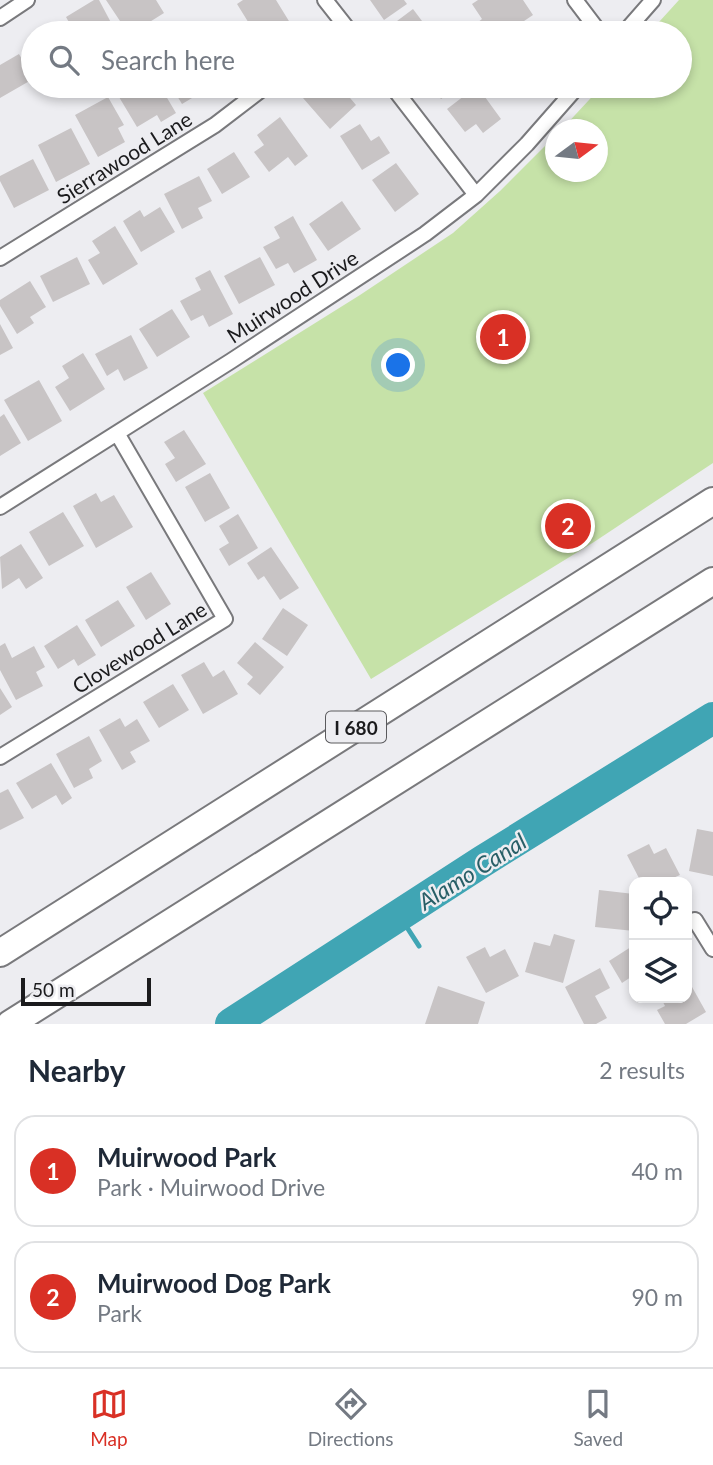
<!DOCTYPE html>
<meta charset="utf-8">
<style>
:root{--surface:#fff;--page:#f2f2f3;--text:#1f2937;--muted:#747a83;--line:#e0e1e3;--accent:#d93025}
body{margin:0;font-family:Lato,sans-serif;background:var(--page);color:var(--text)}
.controls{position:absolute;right:21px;bottom:21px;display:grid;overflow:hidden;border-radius:14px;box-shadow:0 4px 10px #0003}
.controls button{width:63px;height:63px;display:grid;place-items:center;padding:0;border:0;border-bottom:2px solid var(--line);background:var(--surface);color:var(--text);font:35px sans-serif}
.compass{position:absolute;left:545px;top:119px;width:63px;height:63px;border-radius:50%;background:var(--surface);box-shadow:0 4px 10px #0003;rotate:75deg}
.scale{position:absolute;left:21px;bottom:18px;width:130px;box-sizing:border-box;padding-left:7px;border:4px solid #1b1b1d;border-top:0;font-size:19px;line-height:24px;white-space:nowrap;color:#1b1b1d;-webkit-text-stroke:5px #ededf1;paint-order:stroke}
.you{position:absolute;left:399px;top:366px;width:24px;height:24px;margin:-18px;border:5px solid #fff;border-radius:50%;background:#1a73e8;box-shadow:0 0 0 10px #1a73e833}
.badge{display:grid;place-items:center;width:46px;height:46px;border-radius:50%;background:var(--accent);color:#fff;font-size:23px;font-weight:700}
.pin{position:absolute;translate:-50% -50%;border:4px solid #fff;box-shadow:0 2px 7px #0006}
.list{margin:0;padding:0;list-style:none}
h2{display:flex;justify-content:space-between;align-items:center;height:91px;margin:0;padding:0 28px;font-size:30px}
h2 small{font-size:23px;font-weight:400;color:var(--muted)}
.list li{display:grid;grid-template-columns:46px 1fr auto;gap:21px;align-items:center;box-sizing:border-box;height:112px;margin:0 14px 14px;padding:0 14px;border:2px solid var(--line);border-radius:21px}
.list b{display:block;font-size:26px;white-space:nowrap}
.list p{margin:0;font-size:23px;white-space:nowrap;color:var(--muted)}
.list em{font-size:23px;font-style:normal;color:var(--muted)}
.icon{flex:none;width:38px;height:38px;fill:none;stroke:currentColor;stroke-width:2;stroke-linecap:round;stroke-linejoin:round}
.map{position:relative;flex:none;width:713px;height:1024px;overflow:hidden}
.search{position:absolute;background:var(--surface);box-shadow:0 4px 10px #0003;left:21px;right:21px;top:21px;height:77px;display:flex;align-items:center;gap:18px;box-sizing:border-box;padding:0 24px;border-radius:38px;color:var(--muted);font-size:26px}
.sheet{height:343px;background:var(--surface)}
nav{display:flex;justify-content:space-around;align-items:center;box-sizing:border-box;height:98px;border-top:2px solid var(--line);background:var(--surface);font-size:19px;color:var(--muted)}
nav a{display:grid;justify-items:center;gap:4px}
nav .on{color:var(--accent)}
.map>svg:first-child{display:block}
.green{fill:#c6e2a8}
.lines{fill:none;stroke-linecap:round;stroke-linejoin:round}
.stream{stroke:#40a5b4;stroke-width:5}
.river{stroke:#40a5b4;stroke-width:32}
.building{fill:#c8c4c5}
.minor-casing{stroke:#79797c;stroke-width:18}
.motorway-casing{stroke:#79797c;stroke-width:30}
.minor{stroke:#fff;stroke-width:14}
.motorway{stroke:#fff;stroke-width:26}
.labels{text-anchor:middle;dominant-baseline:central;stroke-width:5;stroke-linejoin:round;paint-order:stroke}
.shield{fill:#ededf1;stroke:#5a5a5d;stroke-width:2}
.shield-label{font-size:19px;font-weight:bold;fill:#1b1b1d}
.street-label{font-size:21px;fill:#1b1b1d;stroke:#ededf1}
.water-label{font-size:23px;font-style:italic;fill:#285f67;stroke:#ededf1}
</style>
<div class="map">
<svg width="713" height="1024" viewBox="0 0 713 1024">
<rect width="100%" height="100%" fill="#ededf1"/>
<path class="green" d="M679 0H713V463L594 542 371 679 203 393 360 295 453 233 500 191 555 136 556 172H598V130L562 129 602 86H680V33H649Z"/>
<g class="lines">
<path class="stream" d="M399 915 419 946"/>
<path class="river" d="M231 1024 483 861 713 718"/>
</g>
<path class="building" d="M94 0H99L116 32 75 33 66 17Z
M106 0H156L164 13 132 33H128Z
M243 0H276L292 26 280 33H255L237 4Z
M370 0H404L407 4 384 20Z
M478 0H523L533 15 506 33H483L477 23 482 19 472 4Z
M413 9 431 33H393L389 27Z
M33 43V67L23 49Z
M19 54 33 79 0 98V65Z
M138 86H160L176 113 161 122 157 115 137 127 119 97Z
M171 86H205L207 89 182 104Z
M316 86H326L337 98 345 92 356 105 330 129 303 98Z
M431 86H459L441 99Z
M477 86 501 119 483 133 476 124 465 132 447 109Z
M108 97 124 125 118 128 125 142 98 157 75 115Z
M280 117 308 156 295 166 288 157 269 172 254 152 264 145 257 135Z
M360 124 371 141 379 136 390 153 362 170 340 136Z
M71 128 90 164 56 182 38 145Z
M234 152 250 177 222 194 207 169Z
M33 159 49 190 14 208 0 181V176Z
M396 163 419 194 395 212 372 180Z
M199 176 212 201 198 208 203 218 182 229 164 194Z
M342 201 361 229 328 251 309 224Z
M160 207 175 232 141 252 123 221 140 210 144 217Z
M293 216 317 260 294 273 288 263 276 269 263 247 280 238 274 227Z
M115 226 138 264 103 285 88 260 100 253 92 241Z
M77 257 90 284 53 302 40 276Z
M260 257 275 285 239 304 224 276Z
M210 270 233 314 209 327 203 315 191 321 180 301 201 290 195 278Z
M30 281 46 307 30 317 34 323 17 334 0 306V300Z
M172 309 190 337 157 357 139 329Z
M0 324 13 348 0 355Z
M131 335 148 368 124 381 118 369 107 376 95 354Z
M83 353 105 389 70 411 55 387 69 378 62 366Z
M39 380 62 421 28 441 4 400Z
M4 414 21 443 0 456V417Z
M184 430 206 464 176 482 165 464 175 458 164 442Z
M210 473 230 508 205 522 185 487Z
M96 493 101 502 114 495 133 527 96 548 73 506Z
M63 512 84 546 49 566 29 532Z
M238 514 258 548 229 566 219 549 229 543 219 526Z
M21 544 43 578 26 589 19 578 2 589 0 557Z
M271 547 299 588 280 600 264 576 258 580 247 563Z
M151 572 171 604 146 620 126 587Z
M118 600 135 626 101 647 85 620Z
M283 608 308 625 287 656 262 639Z
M77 625 96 655 78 666 74 659 58 669 44 646Z
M255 642 284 667 260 695 247 684 253 677 237 663Z
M5 643 12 658 34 646 45 667 36 672 43 686 16 700 0 670V646Z
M204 662 213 677 224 670 238 694 203 714 181 675Z
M173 684 189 710 159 728 143 702Z
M0 688 12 707 0 715Z
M120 718 125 727 137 719 150 741 130 752 136 762 122 770 99 730Z
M89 736 102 761 89 769 93 778 74 788 56 754Z
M51 763 72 798 62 805 56 795 32 809 16 783Z
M8 789 24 818 0 830V793Z
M697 829 713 832V876L689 871Z
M649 844 654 854 666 848 680 875 664 882H641L627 855Z
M599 890 634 894V931L595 927Z
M554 934 575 940 563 983 525 972 534 942 550 946Z
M634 945V975L622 983 609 961Z
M485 947 490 957 505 949 519 976 486 993 466 957Z
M600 968 610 988 595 996 607 1018 596 1024H584L565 987Z
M687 978 706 1012 686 1024H665L657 1010 665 1006 661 998H687Z
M438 986 485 1002 478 1024H425Z"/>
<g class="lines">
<g class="minor-casing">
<path id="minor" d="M325 0 351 33
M575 0 600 33
M0 18 27 0
M624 33 653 0
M392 86 476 195
M0 258 215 125 266 86
M0 507 231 361 425 234 476 195 527 144 578 86
M0 757 225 619 117 433
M695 920 713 949"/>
</g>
<g class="motorway-casing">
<path id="motorway" d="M0 953 713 501
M10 1024 713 581"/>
</g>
<use href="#minor" class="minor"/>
<use href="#motorway" class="motorway"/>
</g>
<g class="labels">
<rect class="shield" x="326" y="711.5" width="60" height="31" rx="5"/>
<g class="shield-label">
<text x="356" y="727">I 680</text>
</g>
<g class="street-label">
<text transform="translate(124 157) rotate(-32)">Sierrawood Lane</text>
<text transform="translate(292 296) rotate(-33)">Muirwood Drive</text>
<text transform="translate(139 647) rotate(-32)">Clovewood Lane</text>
</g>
<g class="water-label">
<text transform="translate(472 871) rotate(-32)">Alamo Canal</text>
</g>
</g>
</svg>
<div class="controls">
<button><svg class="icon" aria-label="locate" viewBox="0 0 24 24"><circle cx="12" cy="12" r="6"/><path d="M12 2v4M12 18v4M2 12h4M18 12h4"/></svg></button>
<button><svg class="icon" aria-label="layers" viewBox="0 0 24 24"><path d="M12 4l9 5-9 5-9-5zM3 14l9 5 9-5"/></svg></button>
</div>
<svg class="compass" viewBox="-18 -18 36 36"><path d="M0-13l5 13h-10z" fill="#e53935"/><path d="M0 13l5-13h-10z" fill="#747a83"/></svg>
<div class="scale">50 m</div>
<div class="you"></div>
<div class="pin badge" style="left:503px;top:337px">1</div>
<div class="pin badge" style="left:568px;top:526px">2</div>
<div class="search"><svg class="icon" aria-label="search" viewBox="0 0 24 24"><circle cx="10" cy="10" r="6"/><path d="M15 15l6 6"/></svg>Search here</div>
</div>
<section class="sheet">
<h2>Nearby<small>2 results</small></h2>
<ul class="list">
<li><span class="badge">1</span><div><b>Muirwood Park</b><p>Park · Muirwood Drive</p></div><em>40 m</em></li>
<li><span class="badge">2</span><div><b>Muirwood Dog Park</b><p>Park</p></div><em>90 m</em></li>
</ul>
</section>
<nav>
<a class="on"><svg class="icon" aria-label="map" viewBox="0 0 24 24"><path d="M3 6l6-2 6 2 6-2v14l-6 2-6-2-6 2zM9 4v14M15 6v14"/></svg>Map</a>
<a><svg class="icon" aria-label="directions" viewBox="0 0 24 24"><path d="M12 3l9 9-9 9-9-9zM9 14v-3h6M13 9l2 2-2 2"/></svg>Directions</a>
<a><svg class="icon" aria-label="saved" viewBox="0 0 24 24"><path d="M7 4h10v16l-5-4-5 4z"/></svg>Saved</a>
</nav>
